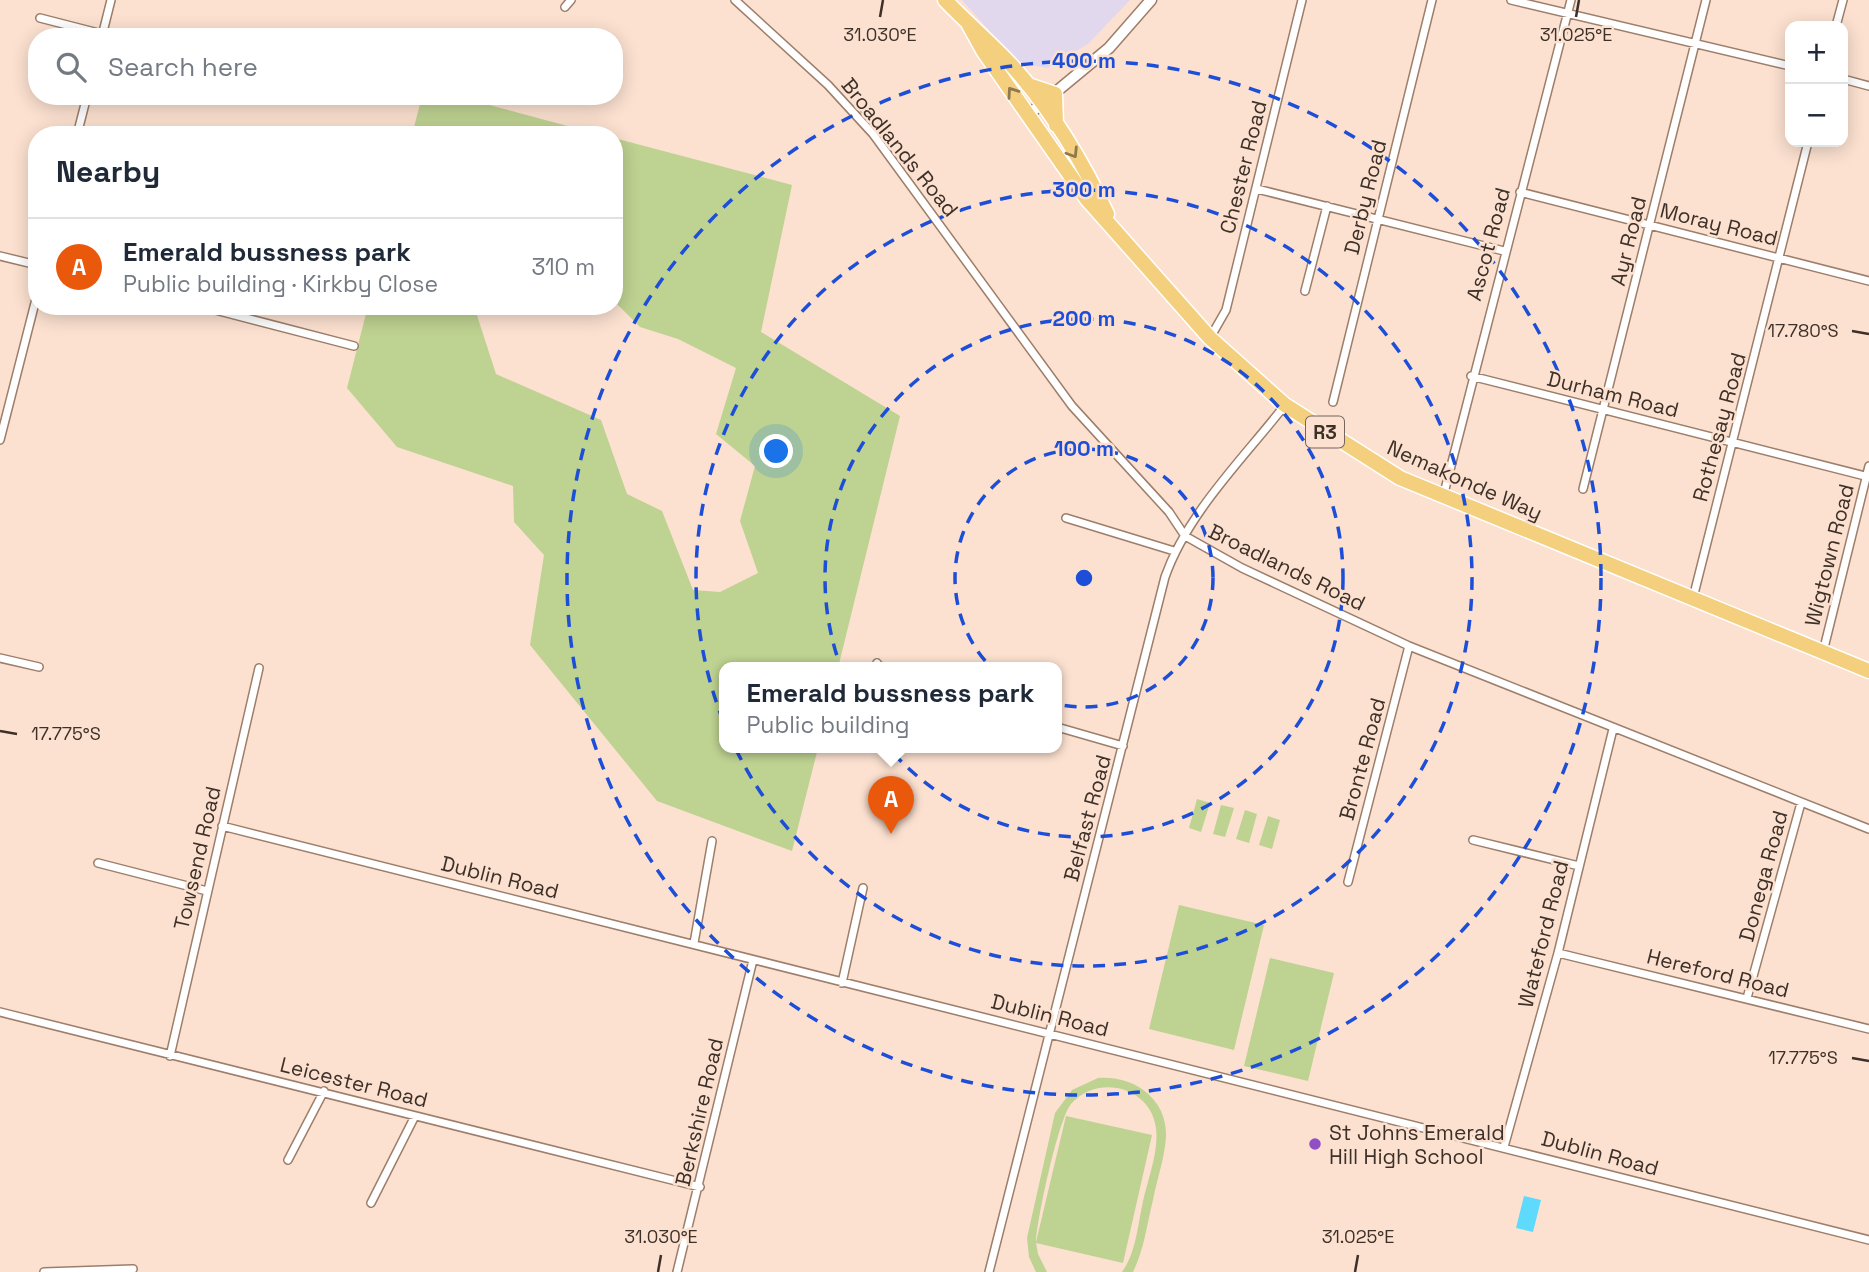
<!DOCTYPE html>
<meta charset="utf-8">
<style>
:root{--surface:#fff;--page:#f2f2f3;--text:#1f2937;--muted:#747a83;--line:#e0e1e3;--accent:#ea580c}
body{margin:0;font-family:"Space Grotesk",sans-serif;background:var(--page);color:var(--text)}
.controls{position:absolute;right:21px;top:21px;display:grid;overflow:hidden;border-radius:14px;box-shadow:0 4px 18px #0003}
.controls button{width:63px;height:63px;display:grid;place-items:center;padding:0;border:0;border-bottom:2px solid var(--line);background:var(--surface);color:var(--text);font:35px sans-serif}
.you{position:absolute;left:777px;top:452px;width:24px;height:24px;margin:-18px;border:5px solid #fff;border-radius:50%;background:#1a73e8;box-shadow:0 0 0 10px #1a73e833}
.badge{display:grid;place-items:center;width:46px;height:46px;border-radius:50%;background:var(--accent);color:#fff;font-size:23px;font-weight:700}
.pin{position:absolute;translate:-50% -58px;filter:drop-shadow(0 2px 4px #0008)}
.pin::after{content:'';position:absolute;top:37px;width:24px;height:21px;background:inherit;clip-path:polygon(0 0,100% 0,50% 100%)}
.popup{position:absolute;left:719px;top:662px;width:343px;height:91px;box-sizing:border-box;display:grid;place-content:center;border-radius:14px;background:var(--surface);filter:drop-shadow(0 2px 5px #0005);font-size:23px;white-space:nowrap;color:var(--muted)}
.popup b{font-size:26px;color:var(--text)}
.popup::after{content:'';position:absolute;left:50%;top:100%;margin-left:-14px;border:14px solid transparent;border-top-color:var(--surface)}
.list{margin:0;padding:0;list-style:none}
h2{display:flex;justify-content:space-between;align-items:center;height:91px;margin:0;padding:0 28px;font-size:30px}
h2 small{font-size:23px;font-weight:400;color:var(--muted)}
.list li{display:grid;grid-template-columns:46px 1fr auto;gap:21px;align-items:center;box-sizing:border-box;height:98px;padding:0 28px;border-top:2px solid var(--line)}
.list b{display:block;font-size:26px;white-space:nowrap}
.list p{margin:0;font-size:23px;white-space:nowrap;color:var(--muted)}
.list em{font-size:23px;font-style:normal;color:var(--muted)}
.icon{flex:none;width:38px;height:38px;fill:none;stroke:currentColor;stroke-width:2;stroke-linecap:round;stroke-linejoin:round}
.map{position:relative;flex:none;width:1869px;height:1272px;overflow:hidden}
.search{position:absolute;background:var(--surface);box-shadow:0 4px 18px #0003;left:28px;top:28px;width:595px;height:77px;display:flex;align-items:center;gap:18px;box-sizing:border-box;padding:0 24px;border-radius:28px;color:var(--muted);font-size:26px}
.panel{position:absolute;background:var(--surface);box-shadow:0 4px 18px #0003;left:28px;top:126px;width:595px;height:189px;border-radius:28px}
.map>svg:first-child{display:block}
.commercial{fill:#e1d8ee}
.green{fill:#bed291}
.water{fill:#5ddafc}
.lines{fill:none;stroke-linecap:round;stroke-linejoin:round}
.street-casing{stroke:#9c7e6a;stroke-width:10}
.secondary-casing{stroke:#9c7e6a;stroke-width:13}
.highway-casing{stroke:#fff;stroke-width:17}
.street{stroke:#fff;stroke-width:7}
.secondary{stroke:#fff;stroke-width:10}
.highway{stroke:#f3cf7e;stroke-width:14}
.oneway{stroke:#8f784f}
.ticks{fill:none;stroke:#3d3028;stroke-width:2.5}
.ring{fill:none;stroke:#1d4ed8;stroke-width:3.5;stroke-dasharray:12 9}
.poi-dot{fill:#904fc4;stroke:#fce1d0;stroke-width:2.5}
.labels{text-anchor:middle;dominant-baseline:central;stroke-width:5;stroke-linejoin:round;paint-order:stroke}
.shield{fill:#fce1d0;stroke:#76655a;stroke-width:2}
.shield-label{font-size:19px;font-weight:bold;fill:#3d3028}
.street-label{font-size:21px;fill:#3d3028;stroke:#fce1d0}
.poi-label{font-size:21px;fill:#3d3028;stroke:#fce1d0;text-anchor:start}
.ticks-label{font-size:18px;text-anchor:middle;fill:#3d3028;stroke:#fce1d0;stroke-width:5;stroke-linejoin:round;paint-order:stroke}
.centre{fill:#1d4ed8;stroke:#fce1d0;stroke-width:3.5}
.ring-label{font-size:21px;text-anchor:middle;font-weight:bold;fill:#1d4ed8;stroke:#fce1d0;stroke-width:5;stroke-linejoin:round;paint-order:stroke}
</style>
<div class="map">
<svg width="1869" height="1272" viewBox="0 0 1869 1272">
<rect width="100%" height="100%" fill="#fce1d0"/>
<path class="commercial" d="M962 0H1130L1088 44 1048 68 1018 63Z"/>
<path class="green" d="M422 96H456L601 135H412Z
M614 138 792 185 761 332 900 416 838 668H725V748H818L792 851 657 801 530 645 544 555 514 522 513 486 397 447 347 388 368 306H474L496 374 601 420 627 494 662 511 693 590 720 592 758 573 740 521 755 466 716 434 736 368 678 339 640 327 614 301Z
M1197 799 1210 803 1201 832 1189 828Z
M1221 805 1234 808 1225 837 1213 834Z
M1245 810 1257 814 1249 843 1236 839Z
M1268 816 1280 820 1272 849 1259 845Z
M1179 905 1264 925 1234 1050 1149 1029Z
M1270 958 1334 973 1308 1081 1244 1066Z
M1098 1078C1133 1075 1167 1098 1166 1136 1165 1157 1157 1179 1153 1200 1147 1224 1144 1250 1133 1272H1122C1136 1253 1138 1224 1143 1201 1148 1179 1159 1151 1156 1128 1151 1087 1098 1073 1071 1104 1058 1120 1037 1219 1036 1242L1066 1116 1152 1135 1123 1263 1036 1243 1038 1254 1047 1272H1036L1029 1257 1027 1238 1055 1113 1072 1090Z"/>
<path class="water" d="M1524 1196 1541 1200 1533 1232 1516 1228Z"/>
<g class="lines">
<g class="street-casing">
<path id="street" d="M735 0 828 85 873 134 1072 406 1169 512 1185 536 1242 568 1409 646 1869 829
M1511 0 1790 66
M565 7 571 0
M40 18 114 37
M1836 26 1843 0
M102 36 111 0
M1843 79 1869 86
M77 135 87 96
M1257 189 1504 251
M1520 192 1869 281
M0 256 37 265
M1305 291 1327 206
M200 306 354 346
M1210 338 1226 310 1302 0
M1471 376 1869 477
M1333 402 1432 0
M0 440 37 295
M1583 489 1706 0
M1443 497 1571 0
M1066 518 1174 551
M1693 598 1808 142
M1823 652 1869 466
M0 658 39 667
M877 663 881 668
M1057 727 1123 746
M222 826 1869 1240
M1473 840 1579 866
M98 863 207 891
M1348 882 1409 646
M694 943 712 841
M1558 953 1869 1029
M842 983 863 888
M1747 998 1801 803
M0 1012 700 1187
M170 1056 259 668
M1504 1147 1558 953 1613 729
M288 1160 324 1091
M371 1203 415 1116
M44 1272 133 1269
M677 1272 753 960
M989 1272 1165 577C1188 512 1243 459 1285 405"/>
</g>
<g class="secondary-casing">
<path id="secondary" d="M1028 115 1109 48 1151 0"/>
</g>
<g class="highway-casing">
<path id="highway" d="M945 0C967 23 992 44 1014 68 1051 109 1084 164 1107 214
M969 25 984 52 1086 198 1210 338 1285 405 1400 478 1869 671
M1028 85 1055 94 1056 125"/>
</g>
<use href="#street" class="street"/>
<use href="#secondary" class="secondary"/>
<use href="#highway" class="highway"/>
</g>
<defs><path id="oneway-chevron" d="M-2-3.5L2.5 0L-2 3.5" fill="none" stroke-width="1.6" stroke-linecap="round" stroke-linejoin="round" transform="scale(1.75)"/></defs>
<g class="oneway">
<use href="#oneway-chevron" transform="translate(1012 92) rotate(-125)"/>
<use href="#oneway-chevron" transform="translate(1073 153) rotate(58)"/>
</g>
<path class="ticks" d="M880 17 883 0M1576 17 1579 0M1852 331 1869 334M0 731 17 734M1852 1058 1869 1061M658 1272 661 1255M1355 1272 1358 1255"/>
<g class="ring">
<circle cx="1084" cy="578" r="129"/>
<circle cx="1084" cy="578" r="259"/>
<circle cx="1084" cy="578" r="388"/>
<circle cx="1084" cy="578" r="517"/>
</g>
<circle class="poi-dot" cx="1315" cy="1144" r="7"/>
<g class="labels">
<rect class="shield" x="1306" y="416.5" width="38" height="31" rx="5"/>
<g class="shield-label">
<text x="1325" y="432">R3</text>
</g>
<g class="street-label">
<text transform="translate(900 147) rotate(51)">Broadlands Road</text>
<text transform="translate(1243 167) rotate(-76)">Chester Road</text>
<text transform="translate(1365 197) rotate(-76)">Derby Road</text>
<text transform="translate(1719 224) rotate(14)">Moray Road</text>
<text transform="translate(1628 241) rotate(-76)">Ayr Road</text>
<text transform="translate(1488 244) rotate(-75)">Ascot Road</text>
<text transform="translate(1613 394) rotate(14)">Durham Road</text>
<text transform="translate(1719 427) rotate(-75)">Rothesay Road</text>
<text transform="translate(1465 480) rotate(24)">Nemakonde Way</text>
<text transform="translate(1829 555) rotate(-76)">Wigtown Road</text>
<text transform="translate(1287 567) rotate(26)">Broadlands Road</text>
<text transform="translate(1362 759) rotate(-75)">Bronte Road</text>
<text transform="translate(1087 818) rotate(-75)">Belfast Road</text>
<text transform="translate(197 858) rotate(-77)">Towsend Road</text>
<text transform="translate(1763 876) rotate(-75)">Donega Road</text>
<text transform="translate(500 877) rotate(14)">Dublin Road</text>
<text transform="translate(1543 934) rotate(-76)">Wateford Road</text>
<text transform="translate(1718 973) rotate(14)">Hereford Road</text>
<text transform="translate(1050 1015) rotate(14)">Dublin Road</text>
<text transform="translate(354 1082) rotate(14)">Leicester Road</text>
<text transform="translate(699 1112) rotate(-77)">Berkshire Road</text>
<text transform="translate(1600 1153) rotate(15)">Dublin Road</text>
</g>
<g class="poi-label">
<text x="1329" y="1132">St Johns Emerald<tspan x="1329" dy="24">Hill High School</tspan></text>
</g>
</g>
<g class="ticks-label">
<text x="880" y="41">31.030°E</text>
<text x="1576" y="41">31.025°E</text>
<text x="1803" y="337">17.780°S</text>
<text x="66" y="740">17.775°S</text>
<text x="1803" y="1064">17.775°S</text>
<text x="661" y="1243">31.030°E</text>
<text x="1358" y="1243">31.025°E</text>
</g>
<circle cx="1084" cy="578" r="10" class="centre"/>
<g class="ring-label">
<text x="1084" y="68">400 m</text>
<text x="1084" y="197">300 m</text>
<text x="1084" y="326">200 m</text>
<text x="1084" y="456">100 m</text>
</g>
</svg>
<div class="controls">
<button>+</button>
<button>−</button>
</div>
<div class="you"></div>
<div class="pin badge" style="left:891px;top:834px">A</div>
<div class="popup"><b>Emerald bussness park</b>Public building</div>
<div class="search"><svg class="icon" aria-label="search" viewBox="0 0 24 24"><circle cx="10" cy="10" r="6"/><path d="M15 15l6 6"/></svg>Search here</div>
<section class="panel">
<h2>Nearby<small></small></h2>
<ul class="list">
<li><span class="badge">A</span><div><b>Emerald bussness park</b><p>Public building · Kirkby Close</p></div><em>310 m</em></li>
</ul>
</section>
</div>
